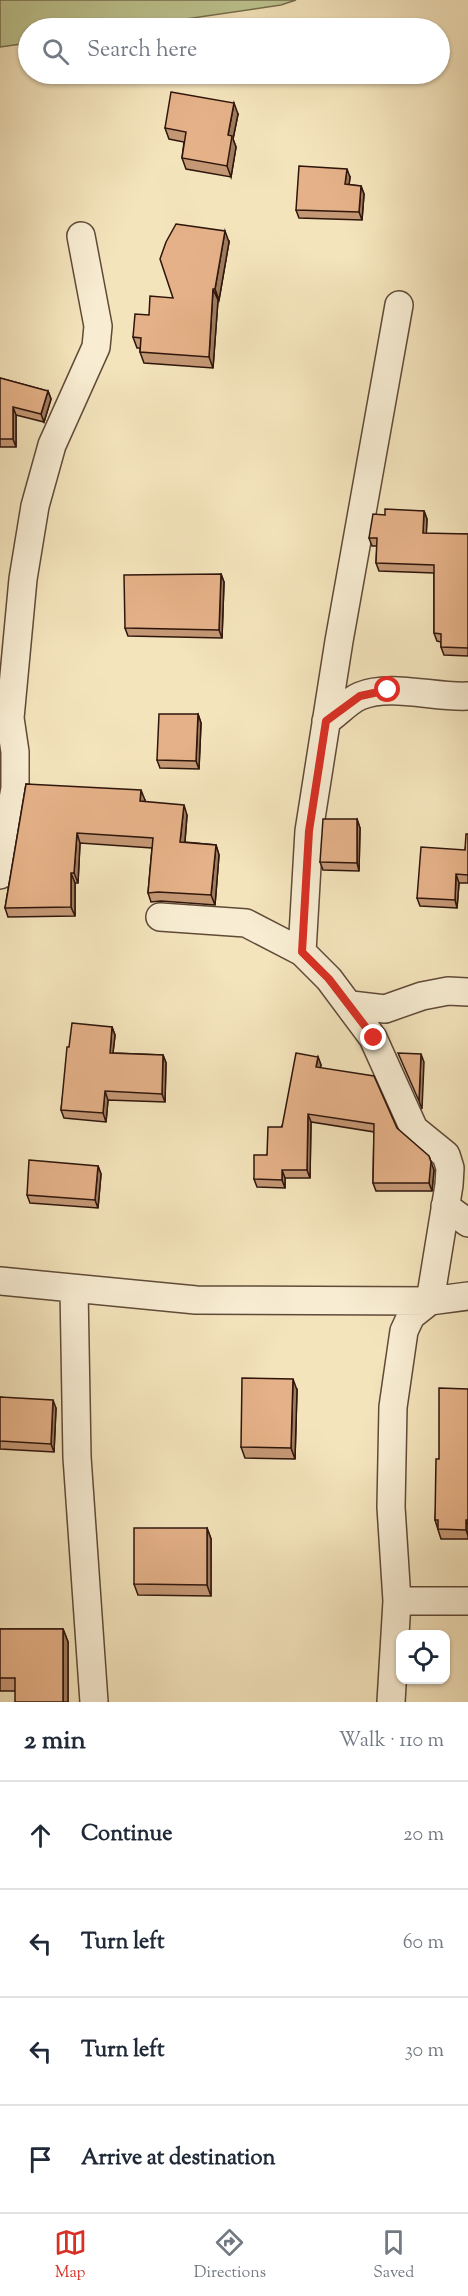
<!DOCTYPE html>
<meta charset="utf-8">
<style>
:root{--surface:#fff;--page:#f2f2f3;--text:#1f2937;--muted:#747a83;--line:#e0e1e3;--accent:#d93025}
body{margin:0;font-family:"Sorts Mill Goudy",serif;background:var(--page);color:var(--text)}
.controls{position:absolute;right:18px;bottom:18px;display:grid;overflow:hidden;border-radius:12px;box-shadow:0 2px 4px #0004}
.controls button{width:54px;height:54px;display:grid;place-items:center;padding:0;border:0;border-bottom:2px solid var(--line);background:var(--surface);color:var(--text);font:30px sans-serif}
.stop{position:absolute;width:18px;height:18px;margin:-14px;border:4px solid #d93025;border-radius:50%;background:#fff}
.stop.end{background:#d93025;border-color:#fff;box-shadow:0 2px 6px #0008}
.list{margin:0;padding:0;list-style:none}
h2{display:flex;justify-content:space-between;align-items:center;height:78px;margin:0;padding:0 24px;font-size:26px}
h2 small{font-size:20px;font-weight:400;color:var(--muted)}
.list li{display:grid;grid-template-columns:39px 1fr auto;gap:18px;align-items:center;box-sizing:border-box;height:108px;padding:0 24px;border-top:2px solid var(--line)}
.list b{display:block;font-size:22px;white-space:nowrap}
.list em{font-size:20px;font-style:normal;color:var(--muted)}
.icon{flex:none;width:33px;height:33px;fill:none;stroke:currentColor;stroke-width:2;stroke-linecap:round;stroke-linejoin:round}
.map{position:relative;flex:none;width:468px;height:1702px;overflow:hidden}
.search{position:absolute;background:var(--surface);box-shadow:0 2px 4px #0004;left:18px;right:18px;top:18px;height:66px;display:flex;align-items:center;gap:15px;box-sizing:border-box;padding:0 21px;border-radius:33px;color:var(--muted);font-size:22px}
.sheet{height:510px;background:var(--surface)}
nav{display:flex;justify-content:space-around;align-items:center;box-sizing:border-box;height:84px;border-top:2px solid var(--line);background:var(--surface);font-size:16px;color:var(--muted)}
nav a{display:grid;justify-items:center;gap:3px}
nav .on{color:var(--accent)}
.map>svg:first-child{display:block}
.green{fill:#bdc48f;stroke:#766d4e;stroke-width:1.5}
.lines{fill:none;stroke-linecap:round;stroke-linejoin:round}
.minor-casing{stroke:#604a38;stroke-width:30}
.minor{stroke:#f8edd3;stroke-width:27}
.wall{fill:#c59875;stroke:#2f160c;stroke-width:1.5}
.shaded-wall{fill:#a07c5f;stroke:#2f160c;stroke-width:1.5}
.building{fill:#e5b188;stroke:#2f160c;stroke-width:1.5}
.route{stroke:#d93025;stroke-width:8}
</style>
<div class="map">
<svg width="468" height="1702" viewBox="0 0 468 1702">
<rect width="100%" height="100%" fill="#f4e4bc"/>
<filter id="stains"><feTurbulence type="fractalNoise" baseFrequency=".00333" numOctaves="4"/><feColorMatrix values="0 0 0 0 .2 0 0 0 0 .09 0 0 0 0 .02 0 0 0 .5 -.17"/></filter>
<radialGradient id="worn" r=".72"><stop offset=".6" stop-color="#630" stop-opacity="0"/><stop offset="1" stop-color="#630" stop-opacity=".3"/></radialGradient>
<path class="green" d="M0 0H296L281 5 124 28H28V43L0 47Z"/>
<g class="lines">
<g class="minor-casing">
<path id="minor" d="M326 721C337 714 348 701 360 696 390 683 435 698 468 696
M0 875 15 788V752L10 718 23 579 35 506 52 445 96 347 98 326 81 236
M160 917 246 923 302 952 329 979 373 1038 414 1129 446 1155 450 1168 449 1185 430 1301 411 1316 404 1331 393 1407 391 1507 397 1601 391 1702
M302 952 309 831 339 641 399 305
M351 1005 385 1009 422 996 448 991 468 992
M445 1206 468 1223
M0 1281 196 1300 430 1301 468 1296
M74 1289 77 1457 94 1702
M397 1601H468"/>
</g>
<use href="#minor" class="minor"/>
</g>
<path class="wall" d="M238 114 233 139 236 147 231 177 186 169 182 158 184 142 169 139 165 128Z
M350 177 349 185 361 186 364 194 362 220 299 218 296 210Z
M229 242 219 300H218L213 368 144 363 140 352V348H137L133 337 149 315 173 298Z
M0 378 48 391 51 399 44 422 16 415V447H0Z
M424 511 427 519 426 534H468V656L444 655 441 647V642L437 641 434 633V573L379 571 376 563 377 546H372L369 538 385 515Z
M221 574 224 582 222 638 128 636 125 628Z
M198 714 201 723 199 769 160 768 157 760Z
M26 784 145 800 144 802 187 815 185 842 216 845 219 855 215 905 161 901 151 902 148 893 152 848 80 843 78 883H75V916L8 917 5 908Z
M357 819 360 828 359 871 323 870 320 862Z
M468 834V883H459L457 908 420 906 417 898 465 850Z
M112 1027 115 1035 113 1053 163 1055 166 1063 165 1102 108 1100 106 1122 64 1118 61 1110 69 1047Z
M318 1057 321 1065 320 1068 397 1128 434 1170 432 1191H376L373 1183 374 1132 311 1122 310 1178H285V1188L257 1187 254 1179Z
M98 1166 101 1174 98 1208 30 1203 27 1195Z
M468 1389V1539H441L435 1520 439 1459Z
M297 1390 295 1459 245 1458 241 1447Z
M0 1397 56 1408 54 1452 0 1449Z
M207 1528 211 1539V1596L138 1595 134 1584Z
M0 1629H63L68 1642V1702L15 1691H0Z"/>
<path class="shaded-wall" d="M234 103 238 114 233 139 236 147 231 177 227 166 228 135Z
M347 169 350 177 348 193 345 184Z
M361 186 364 194 362 220 359 212Z
M225 231 229 242 219 300 215 289Z
M213 289 218 300 213 368 209 357Z
M48 391 51 399 44 422 41 414Z
M13 407 16 415V447L13 439Z
M424 511 427 519 426 542 423 533Z
M221 574 224 582 222 638 219 630Z
M198 714 201 723 199 769 196 761Z
M141 790 145 800 144 811 140 801Z
M184 805 187 815 184 852 180 842Z
M357 819 360 828 359 871 357 863Z
M77 833 80 843 78 883 74 873Z
M216 845 219 855 215 905 211 895Z
M71 873 75 883V916L71 907Z
M456 874 459 883 457 908 455 900Z
M112 1027 115 1035 112 1061 110 1053Z
M421 1054 424 1062 422 1109 419 1101Z
M163 1055 166 1063 165 1102 162 1094Z
M318 1057 321 1065 319 1075 316 1067Z
M105 1091 108 1100 106 1122 103 1113Z
M308 1114 311 1122 310 1178 307 1170Z
M429 1156 434 1170 432 1191 429 1183Z
M98 1166 101 1174 98 1208 95 1200Z
M282 1170 285 1178V1188L282 1180Z
M293 1379 297 1390 295 1459 291 1448Z
M53 1400 56 1408 54 1452 51 1444Z
M466 1520 468 1525V1536L466 1530Z
M207 1528 211 1539V1596L207 1585Z
M63 1629 68 1642V1702H63Z"/>
<path class="building" d="M171 92 234 103 228 135 232 136 227 166 182 158 186 132 165 128Z
M299 166 347 169 345 184 361 186 359 212 296 210Z
M176 224 225 231 215 289H213L209 357 140 352 141 338 133 337 135 314 149 315 150 296 173 298 160 259 166 242Z
M0 378 48 391 41 414 13 407V439H0Z
M385 509 424 511 423 533 468 534V648L441 647V634L434 633V565L376 563 377 538H369L373 514 385 515Z
M221 574 219 630 125 628 124 575Z
M159 714H198L196 761 157 760Z
M26 784 141 790 140 801 184 805 180 842 216 845 211 895 158 892 148 893 153 838 77 833 74 873H71V907L5 908Z
M323 819H357V863L320 862Z
M466 834H468V875L456 874 455 900 417 898 421 847 465 850Z
M72 1023 112 1027 110 1053 163 1055 162 1094 105 1091 103 1113 61 1110 67 1047H69Z
M296 1053 318 1057 316 1067 374 1076 397 1128 429 1156 431 1162 429 1183H373L374 1124 308 1114 307 1170H282V1180L254 1179V1155H267L268 1127H282Z
M398 1053 421 1054 419 1101Z
M29 1160 98 1166 95 1200 27 1195Z
M242 1378 293 1379 291 1448 241 1447Z
M439 1388 468 1389V1520H466V1530L438 1529V1520H435L436 1459H439Z
M0 1397 53 1400 51 1444 0 1441Z
M134 1528H207V1585L134 1584Z
M0 1629H63V1702H15V1678H0Z"/>
<g class="lines">
<path class="route" d="M374 1038 329 979 302 952 309 831 326 721 360 696 388 690"/>
</g>
<rect width="100%" height="100%" filter="url(#stains)"/>
<rect width="100%" height="100%" fill="url(#worn)"/>
</svg>
<div class="controls">
<button><svg class="icon" aria-label="locate" viewBox="0 0 24 24"><circle cx="12" cy="12" r="6"/><path d="M12 2v4M12 18v4M2 12h4M18 12h4"/></svg></button>
</div>
<div class="stop" style="left:388px;top:690px"></div>
<div class="stop end" style="left:374px;top:1038px"></div>
<div class="search"><svg class="icon" aria-label="search" viewBox="0 0 24 24"><circle cx="10" cy="10" r="6"/><path d="M15 15l6 6"/></svg>Search here</div>
</div>
<section class="sheet">
<h2>2 min<small>Walk · 110 m</small></h2>
<ul class="list">
<li><svg class="icon" aria-label="ahead" viewBox="0 0 24 24"><path d="M12 20V5M6 11l6-6 6 6"/></svg><div><b>Continue</b></div><em>20 m</em></li>
<li><svg class="icon" aria-label="left" viewBox="0 0 24 24"><path d="M17 20v-9H6M10 6l-5 5 5 5"/></svg><div><b>Turn left</b></div><em>60 m</em></li>
<li><svg class="icon" aria-label="left" viewBox="0 0 24 24"><path d="M17 20v-9H6M10 6l-5 5 5 5"/></svg><div><b>Turn left</b></div><em>30 m</em></li>
<li><svg class="icon" aria-label="arrive" viewBox="0 0 24 24"><path d="M6 21V4h12l-3 4 3 4H6"/></svg><div><b>Arrive at destination</b></div></li>
</ul>
</section>
<nav>
<a class="on"><svg class="icon" aria-label="map" viewBox="0 0 24 24"><path d="M3 6l6-2 6 2 6-2v14l-6 2-6-2-6 2zM9 4v14M15 6v14"/></svg>Map</a>
<a><svg class="icon" aria-label="directions" viewBox="0 0 24 24"><path d="M12 3l9 9-9 9-9-9zM9 14v-3h6M13 9l2 2-2 2"/></svg>Directions</a>
<a><svg class="icon" aria-label="saved" viewBox="0 0 24 24"><path d="M7 4h10v16l-5-4-5 4z"/></svg>Saved</a>
</nav>
